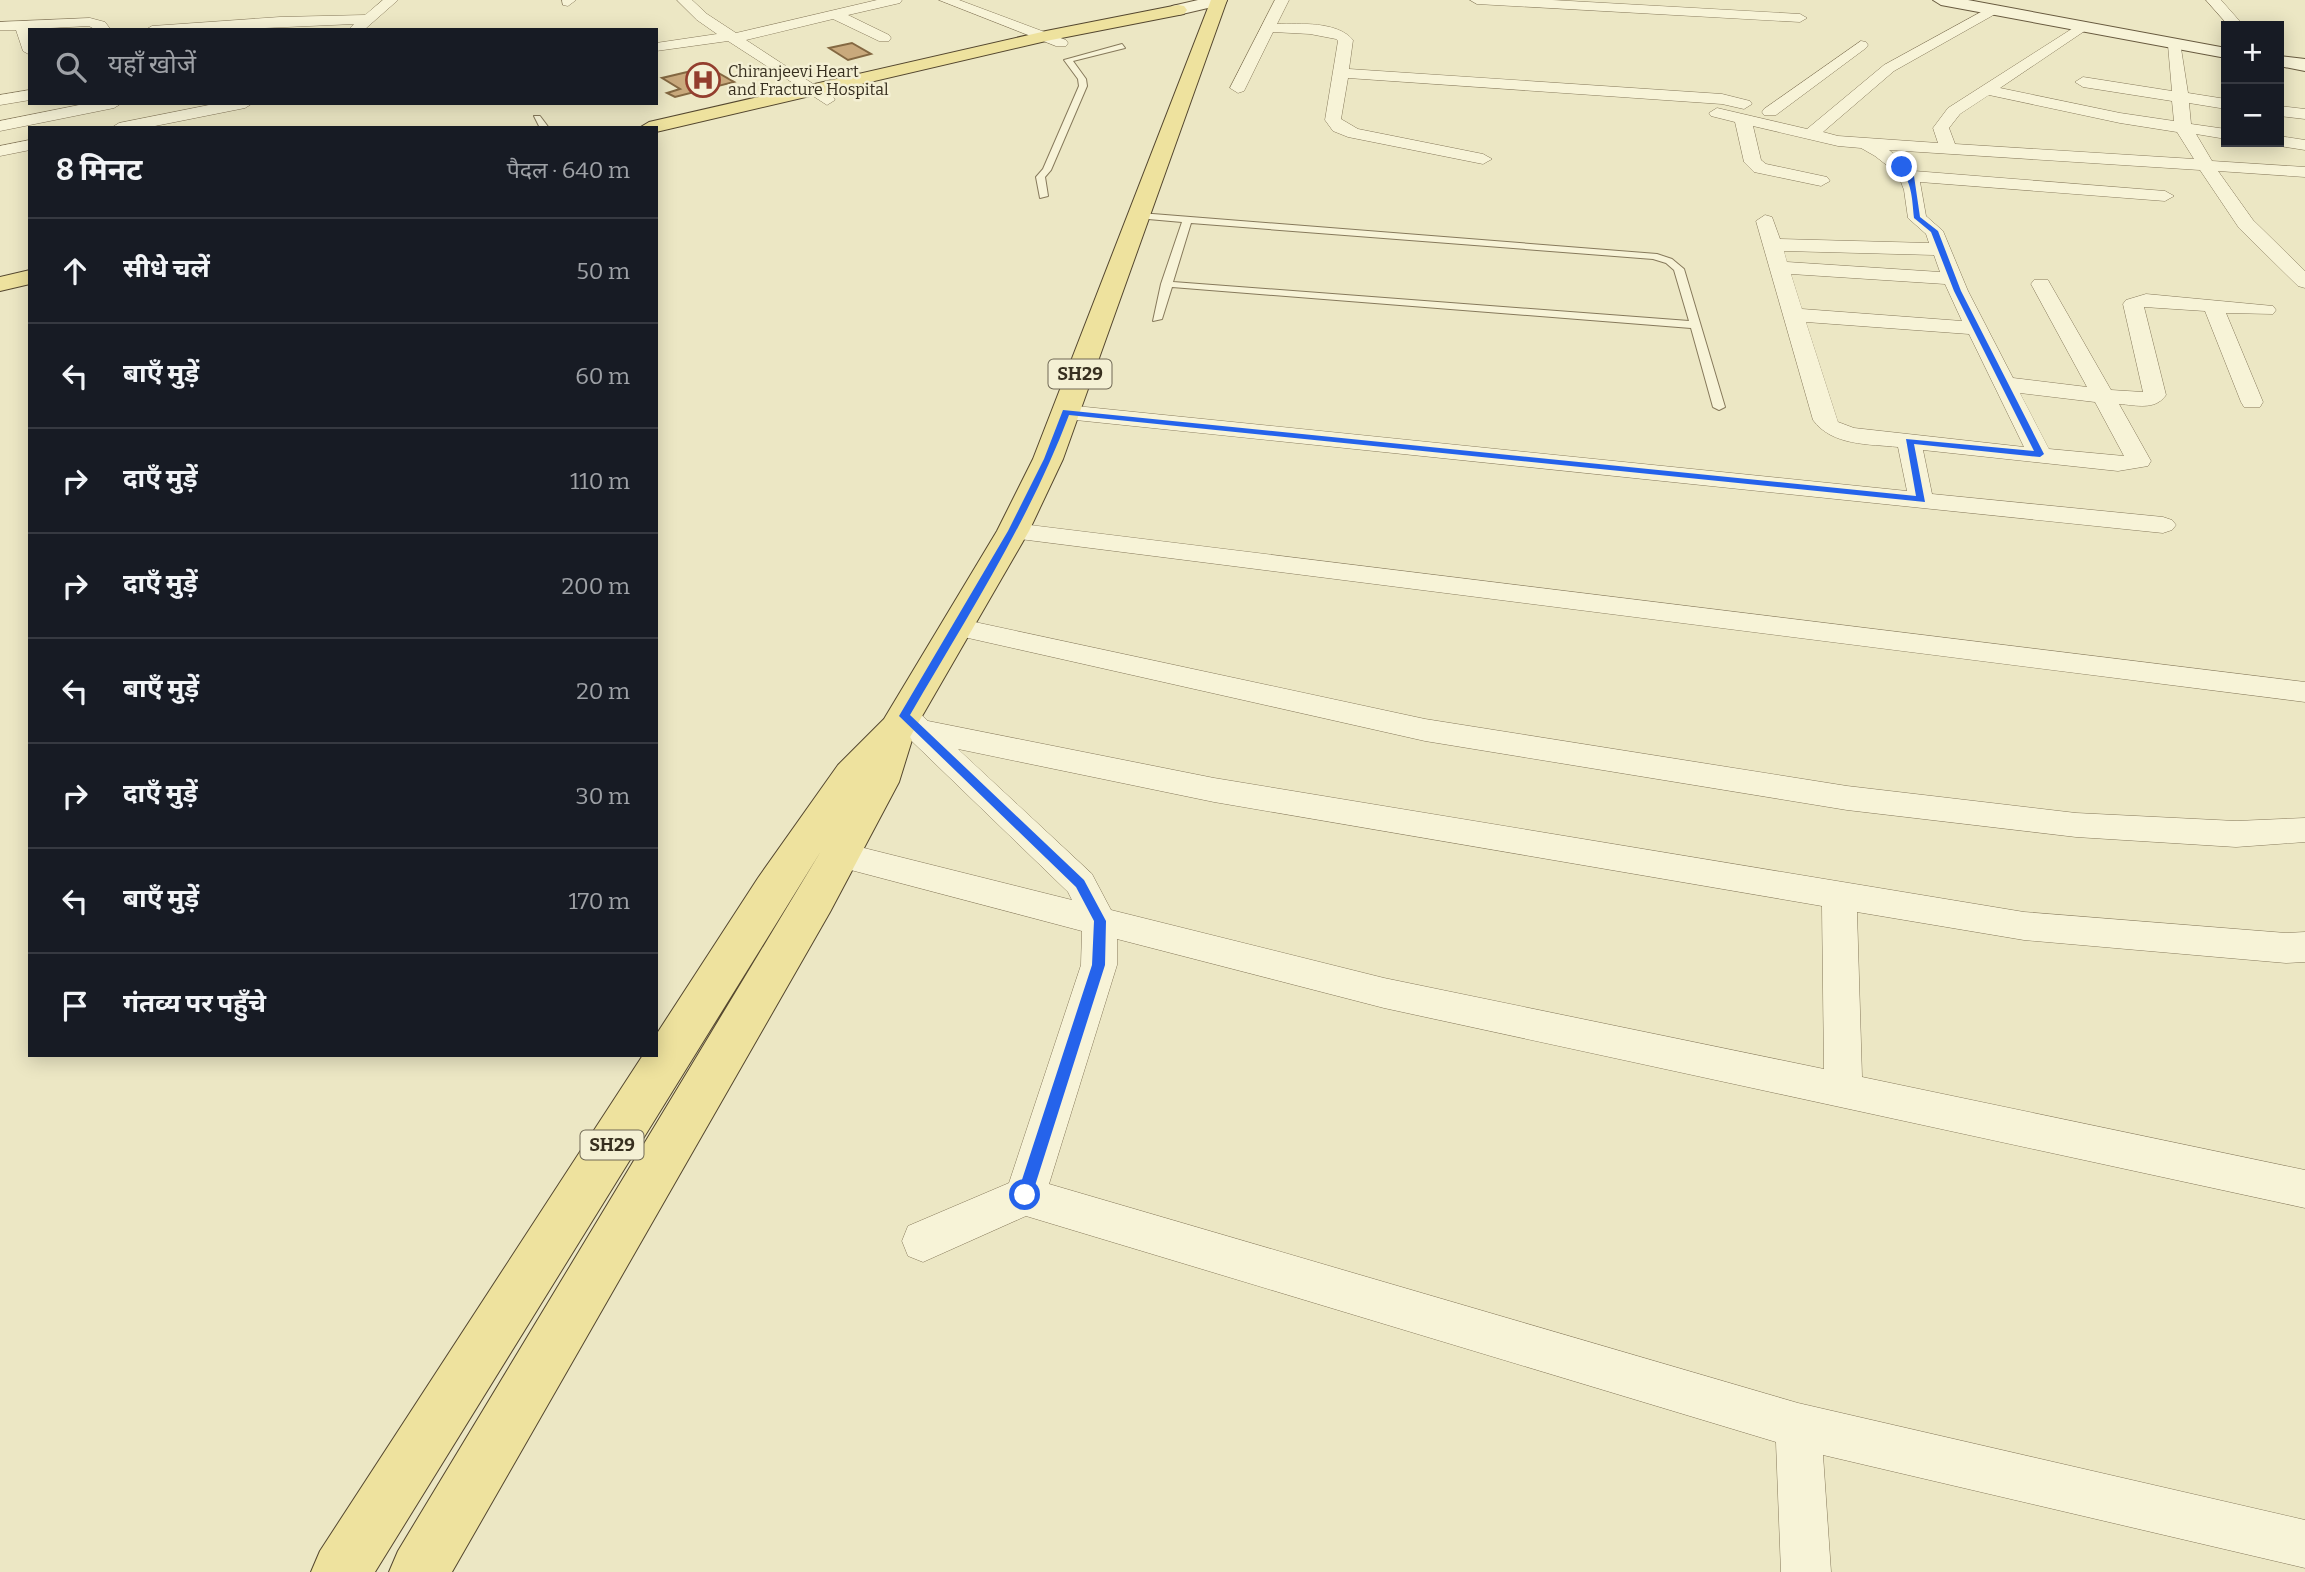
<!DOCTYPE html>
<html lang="hi">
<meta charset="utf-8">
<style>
:root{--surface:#171b24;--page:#20242c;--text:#f1f3f6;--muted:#9ea1a6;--line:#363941}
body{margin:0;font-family:Bitter,"Noto Sans Devanagari",serif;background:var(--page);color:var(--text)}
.controls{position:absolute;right:21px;top:21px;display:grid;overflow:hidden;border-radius:0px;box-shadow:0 4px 18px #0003}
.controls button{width:63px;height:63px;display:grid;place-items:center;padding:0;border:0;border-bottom:2px solid var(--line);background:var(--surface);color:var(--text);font:35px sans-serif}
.stop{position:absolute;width:21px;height:21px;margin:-16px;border:5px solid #2563eb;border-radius:50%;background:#fff}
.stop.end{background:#2563eb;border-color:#fff;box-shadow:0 2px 7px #0008}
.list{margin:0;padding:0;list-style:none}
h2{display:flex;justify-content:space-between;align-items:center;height:91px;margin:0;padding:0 28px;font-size:30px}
h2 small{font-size:23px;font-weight:400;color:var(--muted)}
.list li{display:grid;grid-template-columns:46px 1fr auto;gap:21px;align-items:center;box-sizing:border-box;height:105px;padding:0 28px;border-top:2px solid var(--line)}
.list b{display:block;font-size:26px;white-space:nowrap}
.list em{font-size:23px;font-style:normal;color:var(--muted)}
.icon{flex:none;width:38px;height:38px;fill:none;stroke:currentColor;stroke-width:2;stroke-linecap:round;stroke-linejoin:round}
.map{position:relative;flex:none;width:2305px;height:1572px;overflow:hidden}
.search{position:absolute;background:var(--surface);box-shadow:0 4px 18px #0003;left:28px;top:28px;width:630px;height:77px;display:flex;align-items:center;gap:18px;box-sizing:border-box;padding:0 24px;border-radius:0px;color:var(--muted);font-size:26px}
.panel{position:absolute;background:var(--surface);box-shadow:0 4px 18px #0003;left:28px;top:126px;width:630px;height:931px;border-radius:0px}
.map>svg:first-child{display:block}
.building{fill:#c9a97c;stroke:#846842;stroke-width:2}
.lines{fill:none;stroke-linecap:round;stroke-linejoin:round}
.lane-casing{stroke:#86795b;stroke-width:2}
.street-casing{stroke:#86795b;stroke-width:1}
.secondary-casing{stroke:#685a3f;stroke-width:2}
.primary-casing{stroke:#54472f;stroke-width:2}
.lane{fill:#f7f3d7;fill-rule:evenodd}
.street{fill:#f7f3d7;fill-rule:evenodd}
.secondary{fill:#f7f3d7;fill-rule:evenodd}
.primary{fill:#eee29e;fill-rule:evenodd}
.route{fill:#2563eb}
.labels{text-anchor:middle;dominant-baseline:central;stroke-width:5;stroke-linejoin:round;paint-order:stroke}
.far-poi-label{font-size:16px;fill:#372f1f;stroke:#f4f0d4;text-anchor:start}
.shield{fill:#f4f0d4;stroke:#706955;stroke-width:2}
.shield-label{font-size:18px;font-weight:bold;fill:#372f1f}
</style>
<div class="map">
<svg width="2305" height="1572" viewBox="0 0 2305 1572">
<rect width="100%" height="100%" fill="#ece7c4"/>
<path class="building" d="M852 43 871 54 848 60 829 48Z
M708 67 734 82 675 97 667 93 680 89 662 78Z"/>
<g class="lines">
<g class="lane-casing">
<path id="lane" d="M1122 44 1125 48 1073 61 1086 79 1087 86 1051 170 1045 177 1048 196 1040 198 1036 177 1043 169 1079 86 1078 79 1064 60Z
M534 116H540L549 128H540Z
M1140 213 1657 254 1672 259 1684 269 1725 407 1719 410 1713 407 1691 328 1172 287 1162 319 1153 321 1161 284 1182 222 1137 218 1135 216ZM1191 223 1653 259 1666 263 1674 270 1689 321 1173 282Z"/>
</g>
<g class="street-casing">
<path id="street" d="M383 0H398L364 30H348L354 24 217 30H145L152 26 280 17 365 15Z
M562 0H576L568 6 563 5Z
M677 0H692L707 14 736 33 877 0H902L900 3 848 15 889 35 891 38 889 41H879L833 19 746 40 833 97 835 100 827 105 728 41 656 51V43L717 34 697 20Z
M939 0H959L1066 40 1068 43 1066 46H1056Z
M1275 0H1289L1277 24C1300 24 1337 21 1353 40L1349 69 1722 94 1750 101 1752 104 1744 109 1722 104 1348 78 1341 119 1358 129 1483 154 1492 159 1483 164 1348 137 1333 131 1325 120 1338 41 1336 39 1310 34 1273 32 1244 91 1238 93 1230 88Z
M1470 0H1552L1800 14 1807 18 1800 22 1477 4Z
M2206 0H2221L2244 26H2229Z
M1992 6 1999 10 1997 13 1894 71 1823 132 1838 136 1938 143 1933 128 1948 108 2081 23 2086 24 2088 27 2086 30 2000 88 2120 113 2174 121 2172 101 2083 87 2075 82 2083 77 2172 91 2168 45 2170 42H2180L2188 93 2226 99V109L2189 103 2191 124 2226 129V139L2196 134 2212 161 2305 167V177L2218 171 2253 220 2305 271V288L2298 286 2239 228 2200 170 1889 150 1914 171 2165 191 2174 196 2165 201 1920 182 1926 216 1943 231 1968 291 2013 378 2087 387 2031 284 2034 280H2048L2111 390 2143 392 2123 304 2126 300 2146 294 2273 306 2276 310 2273 314 2226 313 2263 402 2260 407H2244L2241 402 2205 311 2144 307 2166 395C2155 411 2136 405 2119 404L2151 461 2148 466 2118 471 1923 450 1932 494 2163 517 2172 520 2176 525 2172 530 2163 533 1066 419 1058 417 1054 412 1058 407 1066 405 1907 491 1898 447C1869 444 1832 446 1813 420L1756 221 1765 215 1772 217 1780 239 1929 243 1926 234 1908 218 1904 190 1898 174 1875 156 1861 148 1838 146 1753 126 1761 160 1766 164 1827 177 1830 181 1821 186 1754 172 1744 162 1735 122 1711 116 1709 113 1717 108 1807 129 1884 65ZM1989 95 2120 123 2177 132 2194 159 1955 144 1949 128 1960 114ZM1784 251 1934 255 1940 272 1787 262ZM1791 274 1945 284 1962 321 1802 309ZM1806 322 1969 334 2024 447 1854 428 1838 422ZM2020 393 2095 402 2124 456 2049 449Z
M90 18 105 22 111 30H96L89 26 31 29 30 55 23 51 16 30H0V22Z
M1861 41 1866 42 1868 45 1866 48 1776 115H1764L1762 112 1764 109Z
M30 90V100L0 105V95Z
M89 103H122L114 108 0 131V121Z
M219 103H253L245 108 145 128H111L119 123Z
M2279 106 2305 109V119L2279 116Z
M2279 136 2305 140V150L2273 145 2271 142H2279Z
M30 140V150L0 156V146Z
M1013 523 2305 682V702L1004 537 1000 531 1004 525Z
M956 618 1425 719 1847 786 2076 813 2236 821 2305 818V842L2236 847 2076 837 1847 810 1425 741 946 633 942 627 946 621Z
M904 705 915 709 928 721 1214 778 2024 912 2286 933 2305 932V962L2286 963 2024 940 1857 912 1862 1077 2305 1170V1208L1384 1008 1117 939V965L1049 1184 1798 1403 2305 1520V1568L1823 1455 1831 1572H1781L1776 1442 1026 1216 923 1262 908 1256 902 1241 908 1226 1009 1183 1081 965 1082 931 828 864 823 855 828 846 840 842 1072 900 1068 892 893 723 889 716 893 709ZM958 749 1214 802 1822 906 1824 1069 1384 978 1111 910 1092 874Z"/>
</g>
<g class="secondary-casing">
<path id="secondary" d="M1198 0H1227L1225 4 1178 15 1169 10 1172 6Z
M1933 0H1968L2226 48V58L1941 5Z
M2279 56 2305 59V71L2279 66Z"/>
</g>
<g class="primary-casing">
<path id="primary" d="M1211 0H1227L1063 459 1029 531 910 737 912 740 899 782 830 912 452 1572H389L398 1551 821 851 375 1572H311L320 1551 643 1055H656V1035L758 878 838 765 884 719 997 531 1033 459Z
M1178 5 1184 6 1187 10 1184 14 1046 41 656 132V128H639L649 122 1046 31Z
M30 270V284L0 291V277Z"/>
</g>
<use href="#lane" class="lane"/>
<use href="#street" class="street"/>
<use href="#secondary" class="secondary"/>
<use href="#primary" class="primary"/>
</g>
<path class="route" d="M1902 165 1914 176 1920 217 1938 231 1961 291 2044 454 2040 457 1914 444 1925 502 1069 415C1029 521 967 617 910 715L1084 880 1106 921 1105 965 1032 1195 1030 1200 1025 1202 1020 1200 1017 1195 1092 965 1094 921 1076 887 899 716 1008 531 1044 459 1063 410 1916 496 1906 439 2034 451 1954 291 1931 232 1914 218C1912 198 1912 182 1899 167Z"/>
<defs>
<g id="hospital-ring" transform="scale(1.75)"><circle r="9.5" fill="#f4f0d4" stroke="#933e2e" stroke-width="1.5"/><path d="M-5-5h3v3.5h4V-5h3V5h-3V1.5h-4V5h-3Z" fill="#933e2e"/></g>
</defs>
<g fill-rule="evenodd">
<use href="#hospital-ring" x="703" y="80"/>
</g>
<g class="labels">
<g class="far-poi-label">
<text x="728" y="71">Chiranjeevi Heart<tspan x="728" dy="18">and Fracture Hospital</tspan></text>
</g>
<g class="shield">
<rect x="1048.5" y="359.5" width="63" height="29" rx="5"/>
<rect x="580.5" y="1130.5" width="63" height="29" rx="5"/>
</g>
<g class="shield-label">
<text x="1080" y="374">SH29</text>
<text x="612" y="1145">SH29</text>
</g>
</g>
</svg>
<div class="controls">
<button>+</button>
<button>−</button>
</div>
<div class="stop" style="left:1025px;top:1195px"></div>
<div class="stop end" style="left:1902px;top:167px"></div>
<div class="search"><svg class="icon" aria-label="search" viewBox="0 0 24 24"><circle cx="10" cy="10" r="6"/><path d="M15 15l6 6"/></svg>यहाँ खोजें</div>
<section class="panel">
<h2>8 मिनट<small>पैदल · 640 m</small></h2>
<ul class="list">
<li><svg class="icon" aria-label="ahead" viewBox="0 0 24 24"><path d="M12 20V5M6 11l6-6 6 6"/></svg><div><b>सीधे चलें</b></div><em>50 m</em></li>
<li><svg class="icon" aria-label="left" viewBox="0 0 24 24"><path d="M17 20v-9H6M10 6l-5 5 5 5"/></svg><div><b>बाएँ मुड़ें</b></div><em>60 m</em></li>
<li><svg class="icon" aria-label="right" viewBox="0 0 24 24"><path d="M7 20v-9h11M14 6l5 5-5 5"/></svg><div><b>दाएँ मुड़ें</b></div><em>110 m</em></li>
<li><svg class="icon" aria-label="right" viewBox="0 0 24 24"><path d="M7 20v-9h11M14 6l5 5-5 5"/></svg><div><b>दाएँ मुड़ें</b></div><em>200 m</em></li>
<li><svg class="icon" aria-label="left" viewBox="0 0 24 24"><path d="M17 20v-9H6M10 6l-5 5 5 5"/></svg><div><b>बाएँ मुड़ें</b></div><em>20 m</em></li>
<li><svg class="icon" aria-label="right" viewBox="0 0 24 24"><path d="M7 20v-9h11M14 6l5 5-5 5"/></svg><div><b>दाएँ मुड़ें</b></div><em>30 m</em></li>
<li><svg class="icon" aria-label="left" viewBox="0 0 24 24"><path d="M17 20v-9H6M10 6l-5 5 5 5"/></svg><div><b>बाएँ मुड़ें</b></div><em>170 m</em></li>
<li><svg class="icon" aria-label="arrive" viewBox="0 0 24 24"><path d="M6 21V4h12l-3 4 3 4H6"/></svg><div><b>गंतव्य पर पहुँचे</b></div></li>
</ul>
</section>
</div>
